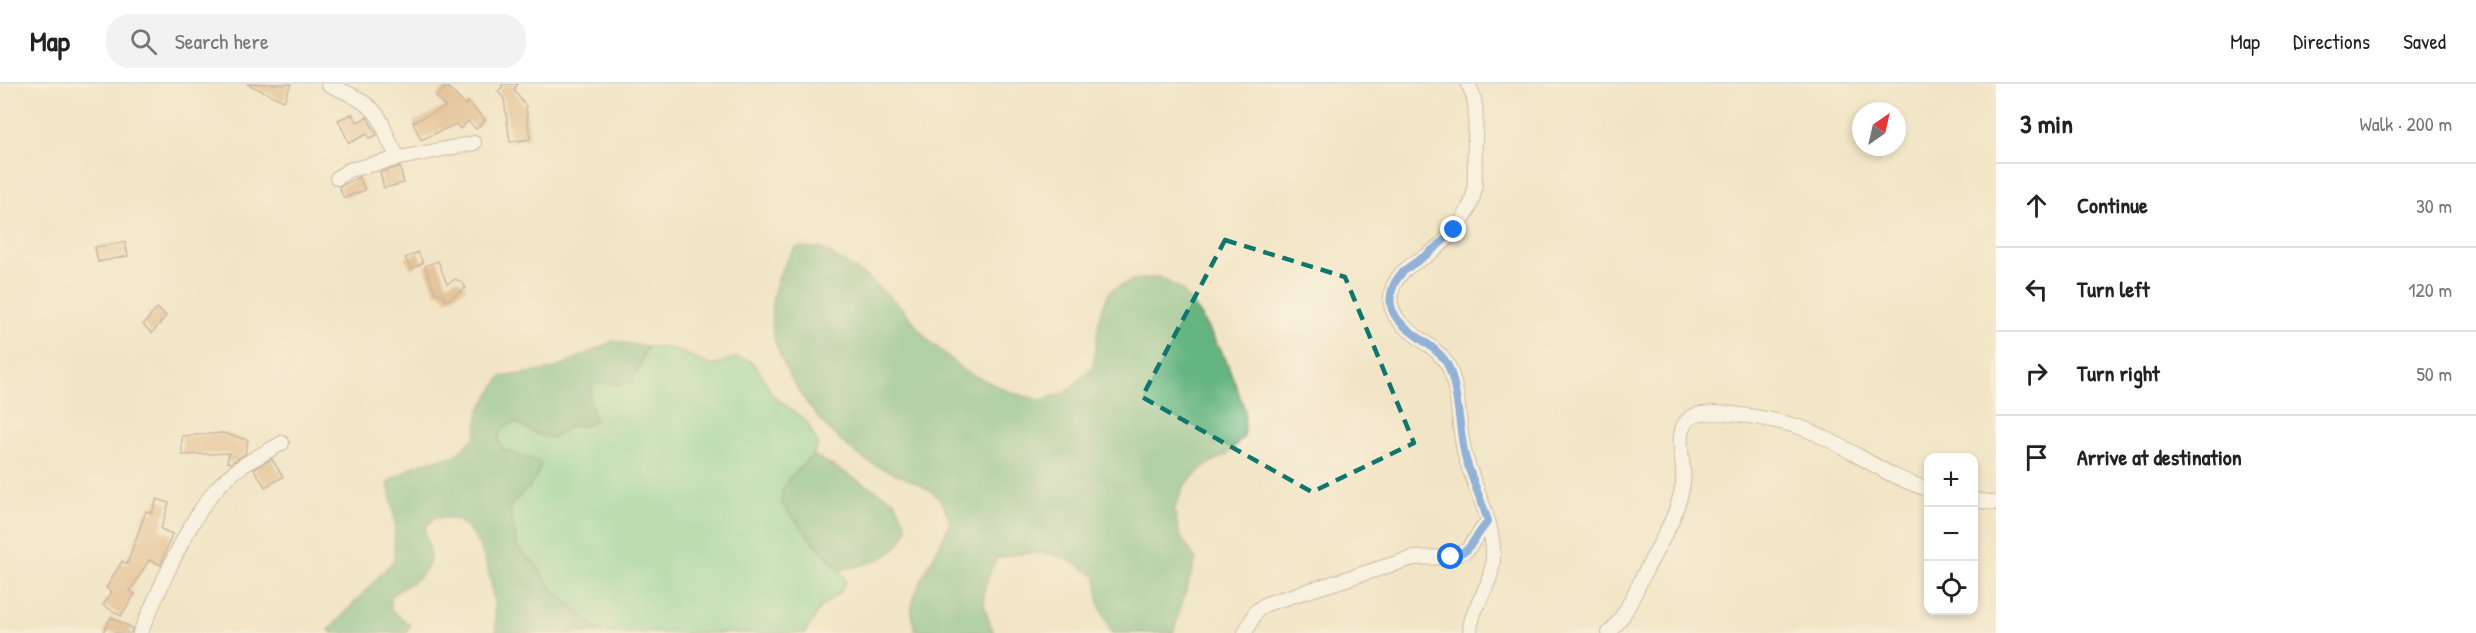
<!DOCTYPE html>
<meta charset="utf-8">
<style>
:root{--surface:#fff;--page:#f2f2f2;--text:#222;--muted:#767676;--line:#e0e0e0}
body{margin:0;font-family:"Patrick Hand",sans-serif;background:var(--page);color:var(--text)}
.controls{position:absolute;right:18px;bottom:18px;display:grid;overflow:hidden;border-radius:12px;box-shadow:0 3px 9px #0003}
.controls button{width:54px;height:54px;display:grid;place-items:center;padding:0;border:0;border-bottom:2px solid var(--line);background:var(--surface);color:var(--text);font:30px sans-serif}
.compass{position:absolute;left:1852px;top:18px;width:54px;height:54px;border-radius:50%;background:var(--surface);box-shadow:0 3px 9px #0003;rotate:34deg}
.stop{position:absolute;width:18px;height:18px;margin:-14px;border:4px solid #1a73e8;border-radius:50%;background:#fff}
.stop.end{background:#1a73e8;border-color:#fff;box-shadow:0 2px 6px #0008}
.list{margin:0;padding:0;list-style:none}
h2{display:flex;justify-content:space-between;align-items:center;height:78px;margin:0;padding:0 24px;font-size:26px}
h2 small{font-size:20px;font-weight:400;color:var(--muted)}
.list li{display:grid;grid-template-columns:39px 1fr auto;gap:18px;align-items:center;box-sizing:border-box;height:84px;padding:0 24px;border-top:2px solid var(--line)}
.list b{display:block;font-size:22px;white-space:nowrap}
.list em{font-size:20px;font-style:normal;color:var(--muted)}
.icon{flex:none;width:33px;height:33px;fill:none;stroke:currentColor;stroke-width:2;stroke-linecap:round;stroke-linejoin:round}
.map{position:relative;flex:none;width:1996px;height:549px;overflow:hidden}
header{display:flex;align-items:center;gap:36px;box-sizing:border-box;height:84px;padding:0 30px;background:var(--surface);border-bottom:2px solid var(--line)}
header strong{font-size:28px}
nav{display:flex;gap:33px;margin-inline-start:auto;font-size:21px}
.search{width:420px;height:54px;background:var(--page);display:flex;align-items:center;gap:15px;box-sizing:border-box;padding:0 21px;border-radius:24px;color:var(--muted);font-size:22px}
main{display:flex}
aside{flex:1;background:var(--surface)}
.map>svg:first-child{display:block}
.green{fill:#7cd397;stroke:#637961;stroke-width:1.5}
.forest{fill:#65b580;stroke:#586a56;stroke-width:1.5}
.building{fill:#d59d65}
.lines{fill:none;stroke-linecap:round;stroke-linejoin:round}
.street-casing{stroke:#9e8279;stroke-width:16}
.street{stroke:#fff;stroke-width:14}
.route{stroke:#1a73e8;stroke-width:8}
.marked{fill:none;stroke:#0f766e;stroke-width:4.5;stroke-dasharray:12 8;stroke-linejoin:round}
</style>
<header>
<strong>Map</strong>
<div class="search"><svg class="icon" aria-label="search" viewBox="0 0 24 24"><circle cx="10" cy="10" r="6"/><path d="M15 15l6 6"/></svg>Search here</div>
<nav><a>Map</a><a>Directions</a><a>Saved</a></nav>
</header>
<main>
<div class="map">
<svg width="1996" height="549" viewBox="0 0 1996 549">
<rect width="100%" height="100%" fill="#fcf5e5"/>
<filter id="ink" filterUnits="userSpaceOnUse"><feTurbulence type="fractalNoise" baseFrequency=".0167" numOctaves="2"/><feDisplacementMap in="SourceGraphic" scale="12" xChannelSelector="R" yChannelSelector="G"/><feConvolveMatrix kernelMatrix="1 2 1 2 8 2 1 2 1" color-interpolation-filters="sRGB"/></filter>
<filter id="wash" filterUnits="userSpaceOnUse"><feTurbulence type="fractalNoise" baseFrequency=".008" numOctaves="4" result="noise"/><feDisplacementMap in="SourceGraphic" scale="24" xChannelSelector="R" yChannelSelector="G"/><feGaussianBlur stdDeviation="1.35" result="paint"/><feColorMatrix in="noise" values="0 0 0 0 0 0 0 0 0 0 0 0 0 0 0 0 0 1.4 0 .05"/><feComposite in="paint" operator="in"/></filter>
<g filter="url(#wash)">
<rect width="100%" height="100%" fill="#f2e5c7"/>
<path class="green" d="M647 263 674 265 712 282 737 273 750 277 759 286 772 311 806 337 818 360 813 371 788 396 807 452 840 486 846 497 840 508 820 524 805 549H601L551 503 536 481 518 464 510 431 511 419 531 402 502 365 498 354 504 343 515 338 539 351 552 354 571 342H584L595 337 589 312 593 300 606 296 618 301 637 289Z"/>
<path class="forest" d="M796 163 821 164 867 193 906 228 926 254 966 288 1013 309 1040 316 1066 309 1093 282 1100 230 1110 207 1133 196 1159 193 1181 205 1197 226 1226 276 1245 326 1244 352 1227 371 1204 382 1184 402 1174 426 1180 452 1196 475 1173 549H1112L1099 520 1096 493C1061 467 1038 463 996 475 981 508 979 516 994 549L914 547C914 540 912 531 912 524 913 503 942 462 950 438 947 431 945 423 941 417 932 402 889 388 873 380 847 366 827 345 809 322 771 270 754 218 796 163Z
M613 257 647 263 631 299C617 301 606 296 593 300L589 312 595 337 584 342H571L552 354 539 351 515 338 504 343 498 354 502 365 541 379C537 398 526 407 511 420L510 431 518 464 536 481 551 503 601 549H496C495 514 490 463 462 439 455 433 443 434 435 434L425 443C425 453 429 460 430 470 432 492 406 500 391 512L390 525 410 541 407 549H332L329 546 394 476 395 436 388 398 416 381 456 371 476 352 479 327 501 293 554 285Z
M813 371 895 417 907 443C900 473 869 481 840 486L781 420 782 407 788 396Z"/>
<g id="blocks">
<path class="building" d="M247 0H291L284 17Z
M502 0H518L514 6 526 23 530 55 510 58 504 15 498 7 502 3Z
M447 2 465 21 468 18 485 36 476 45 468 37 460 45 456 40 421 56 413 38 445 23 436 12Z
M352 30 357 38 367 33 377 51 369 54 367 50 349 59 338 36Z
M400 83 404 99 384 104 380 88Z
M359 93 365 106 344 114 339 103Z
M125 158 128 172 98 178 95 163Z
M418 168 423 179 411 185 405 174Z
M438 177 447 200 455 195 462 198 466 204 446 217 443 211 435 208 425 182Z
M157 224 166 232 152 249 143 241Z
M223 349 248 356 245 370 231 379 227 378 229 369 182 371V352Z
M272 375 283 393 265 403 254 385Z
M157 415 169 419 161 445 172 450 161 481 149 476 130 507 135 510 121 532 103 521 112 508 106 504 122 477 127 480 146 427 152 429Z
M111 533 132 544 131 549H103Z"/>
</g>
</g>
<g filter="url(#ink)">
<use href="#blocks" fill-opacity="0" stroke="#9e8279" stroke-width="1.5"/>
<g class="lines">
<g class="street-casing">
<path id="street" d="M328 0C346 8 370 18 380 35 387 49 389 63 400 74L474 59
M1468 0C1479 19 1475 37 1475 57 1474 74 1476 91 1474 108 1471 132 1446 159 1426 172 1411 180 1397 189 1392 206 1381 246 1439 255 1450 286 1460 312 1458 344 1465 371 1474 405 1494 436 1493 472 1493 505 1470 522 1470 549
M337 94 349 86 400 74
M1974 416 1996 419
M140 549C161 504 185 440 218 403 235 383 260 372 282 359
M1245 549 1256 527 1266 520 1413 474 1451 473 1467 466 1488 437
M1609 549C1625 533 1634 510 1644 490 1659 460 1678 433 1683 399 1686 381 1672 347 1690 334 1708 321 1781 337 1802 344 1847 360 1882 392 1928 405"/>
</g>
<use href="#street" class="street"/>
</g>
</g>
<g class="lines" filter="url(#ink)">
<path class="route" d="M1451 473 1467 466 1488 437C1481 415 1471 394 1465 372 1459 347 1458 297 1446 278 1430 253 1381 242 1392 206 1398 185 1416 180 1430 168 1439 161 1446 154 1454 146"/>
</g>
<path d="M0 0H1996V549H0ZM1225 156 1345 193 1414 359 1312 408 1142 313Z" fill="#f2e5c7" fill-opacity=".55" fill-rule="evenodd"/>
<path class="marked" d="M1225 156 1345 193 1414 359 1312 408 1142 313Z"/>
</svg>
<div class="controls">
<button>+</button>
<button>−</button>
<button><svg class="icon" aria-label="locate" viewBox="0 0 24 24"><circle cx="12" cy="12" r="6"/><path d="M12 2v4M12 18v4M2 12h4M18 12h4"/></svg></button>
</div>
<svg class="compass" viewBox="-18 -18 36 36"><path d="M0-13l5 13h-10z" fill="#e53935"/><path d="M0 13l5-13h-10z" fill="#767676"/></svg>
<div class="stop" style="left:1451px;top:473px"></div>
<div class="stop end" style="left:1454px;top:146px"></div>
</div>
<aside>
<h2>3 min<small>Walk · 200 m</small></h2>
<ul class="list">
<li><svg class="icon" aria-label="ahead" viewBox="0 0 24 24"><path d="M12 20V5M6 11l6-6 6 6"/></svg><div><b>Continue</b></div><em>30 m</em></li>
<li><svg class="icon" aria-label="left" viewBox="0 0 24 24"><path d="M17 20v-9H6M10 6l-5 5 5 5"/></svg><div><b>Turn left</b></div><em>120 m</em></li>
<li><svg class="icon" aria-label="right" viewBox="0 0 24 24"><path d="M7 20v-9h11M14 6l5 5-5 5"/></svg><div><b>Turn right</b></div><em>50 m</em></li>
<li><svg class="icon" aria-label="arrive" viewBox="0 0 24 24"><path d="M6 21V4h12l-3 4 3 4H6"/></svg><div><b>Arrive at destination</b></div></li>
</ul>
</aside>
</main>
